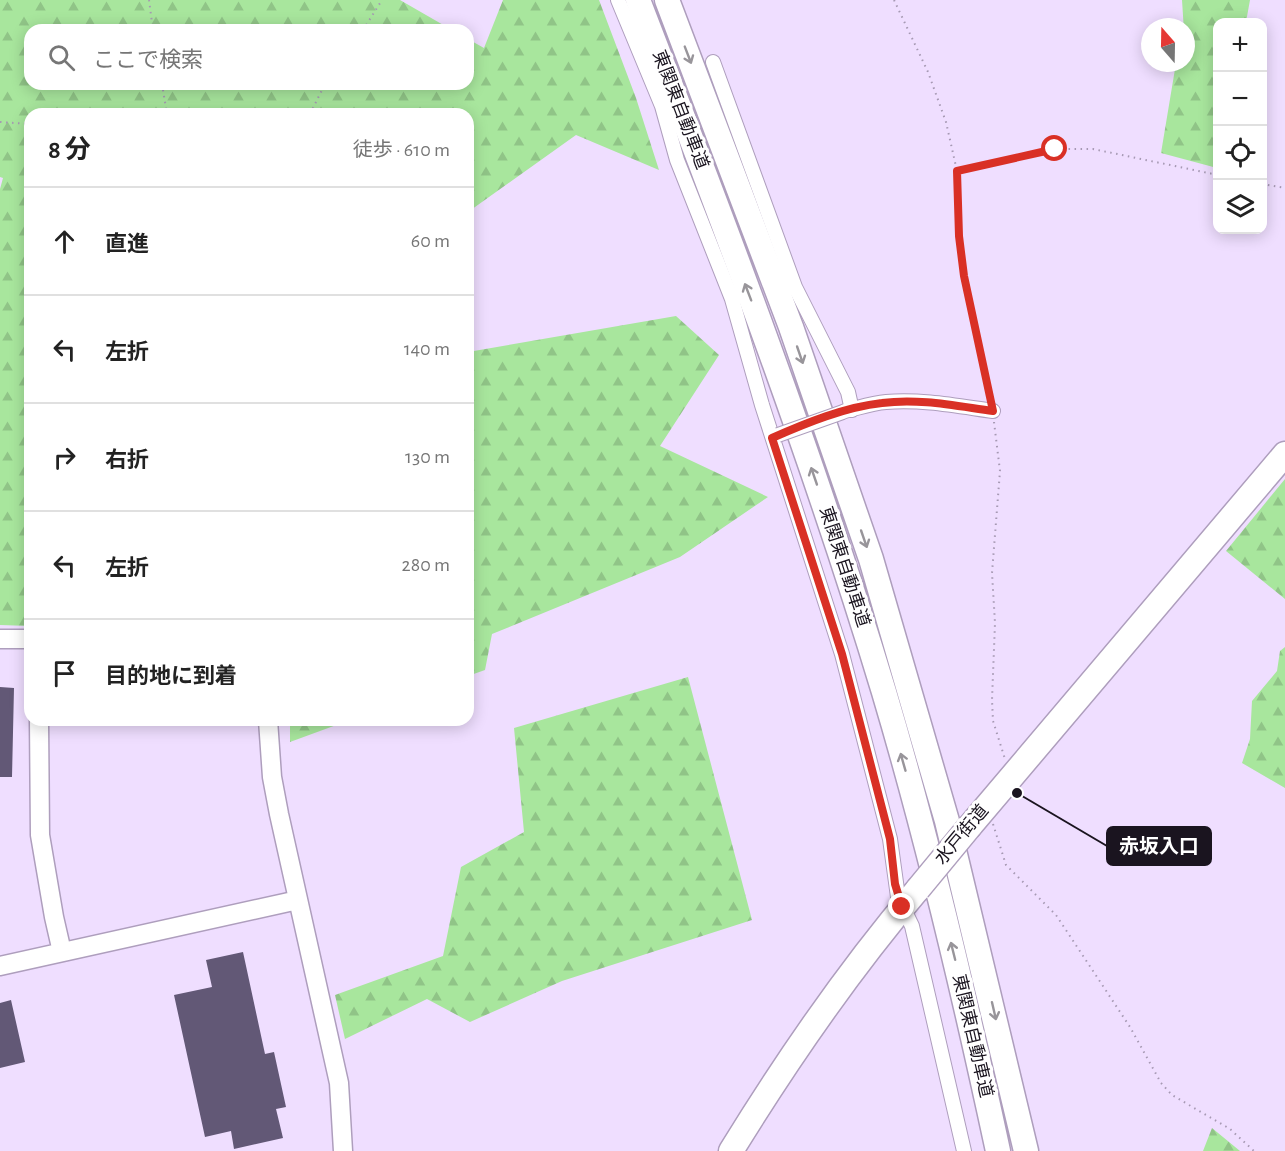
<!DOCTYPE html>
<html lang="ja">
<meta charset="utf-8">
<style>
:root{--surface:#fff;--page:#f2f2f2;--text:#222;--muted:#767676;--line:#e0e0e0}
body{margin:0;font-family:"Alegreya Sans","Noto Sans JP",sans-serif;background:var(--page);color:var(--text)}
.controls{position:absolute;right:18px;top:18px;display:grid;overflow:hidden;border-radius:12px;box-shadow:0 3px 15px #0003}
.controls button{width:54px;height:54px;display:grid;place-items:center;padding:0;border:0;border-bottom:2px solid var(--line);background:var(--surface);color:var(--text);font:30px sans-serif}
.compass{position:absolute;left:1141px;top:18px;width:54px;height:54px;border-radius:50%;background:var(--surface);box-shadow:0 3px 15px #0003;rotate:340deg}
.stop{position:absolute;width:18px;height:18px;margin:-14px;border:4px solid #d93025;border-radius:50%;background:#fff}
.stop.end{background:#d93025;border-color:#fff;box-shadow:0 2px 6px #0008}
.list{margin:0;padding:0;list-style:none}
h2{display:flex;justify-content:space-between;align-items:center;height:78px;margin:0;padding:0 24px;font-size:26px}
h2 small{font-size:20px;font-weight:400;color:var(--muted)}
.list li{display:grid;grid-template-columns:39px 1fr auto;gap:18px;align-items:center;box-sizing:border-box;height:108px;padding:0 24px;border-top:2px solid var(--line)}
.list b{display:block;font-size:22px;white-space:nowrap}
.list em{font-size:20px;font-style:normal;color:var(--muted)}
.icon{flex:none;width:33px;height:33px;fill:none;stroke:currentColor;stroke-width:2;stroke-linecap:round;stroke-linejoin:round}
.map{position:relative;flex:none;width:1285px;height:1151px;overflow:hidden}
.search{position:absolute;background:var(--surface);box-shadow:0 3px 15px #0003;left:24px;top:24px;width:450px;height:66px;display:flex;align-items:center;gap:15px;box-sizing:border-box;padding:0 21px;border-radius:18px;color:var(--muted);font-size:22px}
.panel{position:absolute;background:var(--surface);box-shadow:0 3px 15px #0003;left:24px;top:108px;width:450px;height:618px;border-radius:18px}
.map>svg:first-child{display:block}
.forest{fill:url(#forest-firs)}
.building{fill:#625876}
.lines{fill:none;stroke-linecap:round;stroke-linejoin:round}
.street-casing{stroke:#ae9ebd;stroke-width:16}
.secondary-casing{stroke:#ae9ebd;stroke-width:21}
.highway-casing{stroke:#ae9ebd;stroke-width:27}
.path{stroke:#a699b3;stroke-width:2;stroke-dasharray:1.5 4.5;stroke-linecap:butt}
.street{stroke:#fff;stroke-width:14}
.secondary{stroke:#fff;stroke-width:18}
.highway{stroke:#fff;stroke-width:24}
.street-bridge-casing{stroke:#ae9ebd;stroke-width:16;stroke-linecap:butt}
.highway-bridge-casing{stroke:#ae9ebd;stroke-width:27;stroke-linecap:butt}
.street-bridge{stroke:#fff;stroke-width:14}
.highway-bridge{stroke:#fff;stroke-width:24}
.oneway{stroke:#98959a}
.route{stroke:#d93025;stroke-width:8}
.labels{text-anchor:middle;dominant-baseline:central;stroke-width:6;stroke-linejoin:round;paint-order:stroke}
.street-label{font-size:18px;fill:#1a141f;stroke:#fff}
.leader{fill:none;stroke:#1a141f;stroke-width:2}
.callout-dot{fill:#1a141f;stroke:#fff;stroke-width:2}
.callout{fill:#1a141f;stroke:#1a141f;stroke-width:2}
.callout-label{font-size:20px;text-anchor:middle;font-weight:bold;fill:#fff}
</style>
<div class="map">
<svg width="1285" height="1151" viewBox="0 0 1285 1151">
<defs>
<pattern id="forest-firs" width="22" height="20" patternUnits="userSpaceOnUse" patternTransform="scale(1.5)"><rect width="22" height="20" fill="#a8e69d"/><path d="M5 1l3.5 6h-7zM16 11l3.5 6h-7z" fill="#90c487"/></pattern>
</defs>
<rect width="100%" height="100%" fill="#efdeff"/>
<path class="forest" d="M0 0H400L452 30H30V84H468V39L484 48 503 0H599L636 98 659 170 576 135 468 212V114H30V626L0 625V189L3 178 0 177Z
M1182 0H1250L1246 22H1218L1217 168 1161 153 1176 63H1186Z
M676 316 719 355 660 446 768 497 680 557 492 634 485 670 468 676V352Z
M1285 479V599L1226 551Z
M1285 647V788L1242 763 1250 739 1252 701 1277 671 1280 651Z
M688 677 752 920 562 981 470 1022 427 999 345 1039 335 995 443 956 461 867 524 832 514 728Z
M290 720H350L290 742Z
M1212 1128 1240 1151H1203Z"/>
<path class="building" d="M0 687 14 688 12 777H0Z
M243 952 265 1054 274 1052 286 1107 276 1109 283 1138 234 1149 231 1131 205 1137 174 995 212 987 206 960Z
M11 1000 25 1062 0 1068V1003Z"/>
<g class="lines">
<g class="street-casing">
<path id="street" d="M618 0 662 106 677 160 732 299 762 405 842 654 890 839 898 897 912 926 964 1151
M713 62 795 287 848 392 852 410
M845 411C858 408 872 403 886 402 922 399 957 406 993 411"/>
</g>
<g class="secondary-casing">
<path id="secondary" d="M0 639H30
M39 720 40 835 54 917 62 952
M268 720 272 777 279 814 339 1083 343 1151
M0 966 298 900"/>
</g>
<g class="highway-casing">
<path id="highway" d="M638 0C726 228 813 457 884 692 929 843 965 997 998 1151
M667 0 791 327 871 559 947 821 1026 1151
M970 826 1285 454
M731 1151C787 1060 849 970 918 889"/>
</g>
<path class="path" d="M149 0 153 30
M894 0 928 72 946 122 957 171 959 236 964 276 990 399
M363 30 382 0
M162 84 167 114
M310 114 325 84
M0 122 30 124
M957 171 1055 149H1093L1218 175
M1262 184 1285 188
M994 422 1000 471 992 573 995 623 992 700 993 721 1005 759
M993 824 1006 865 1056 915 1130 1027 1161 1083 1172 1095 1230 1129 1254 1151"/>
<use href="#street" class="street"/>
<use href="#secondary" class="secondary"/>
<use href="#highway" class="highway"/>
<g class="street-bridge-casing">
<path id="street-bridge" d="M778 435 843 412"/>
</g>
<g class="highway-bridge-casing">
<path id="highway-bridge" d="M918 889 970 826"/>
</g>
<use href="#street-bridge" class="street-bridge"/>
<use href="#highway-bridge" class="highway-bridge"/>
</g>
<defs><path id="oneway-shaft" d="M-6 0H5M1.5-3L5.5 0L1.5 3" fill="none" stroke-width="1.6" stroke-linecap="round" stroke-linejoin="round" transform="scale(1.5)"/></defs>
<g class="oneway">
<use href="#oneway-shaft" transform="translate(688 55) rotate(69)"/>
<use href="#oneway-shaft" transform="translate(748 292) rotate(-111)"/>
<use href="#oneway-shaft" transform="translate(800 355) rotate(71)"/>
<use href="#oneway-shaft" transform="translate(814 476) rotate(-109)"/>
<use href="#oneway-shaft" transform="translate(864 539) rotate(71)"/>
<use href="#oneway-shaft" transform="translate(903 762) rotate(-106)"/>
<use href="#oneway-shaft" transform="translate(953 951) rotate(-104)"/>
<use href="#oneway-shaft" transform="translate(994 1011) rotate(77)"/>
</g>
<g class="lines">
<path class="route" d="M902 907 895 884 890 839 842 654 772 438C806 423 845 407 882 403 919 398 956 406 993 411L964 276 959 236 957 171 1055 149"/>
</g>
<g class="labels">
<g class="street-label">
<text transform="translate(680 110) rotate(69)">東関東自動車道</text>
<text transform="translate(844 567) rotate(72)">東関東自動車道</text>
<text transform="translate(962 835) rotate(-50)">水戸街道</text>
<text transform="translate(972 1036) rotate(77)">東関東自動車道</text>
</g>
</g>
<path class="leader" d="M1017 793L1107 846"/>
<circle class="callout-dot" cx="1017" cy="793" r="6"/>
<rect class="callout" x="1107" y="827" width="104" height="38" rx="6"/>
<g class="callout-label">
<text x="1159" y="853">赤坂入口</text>
</g>
</svg>
<div class="controls">
<button>+</button>
<button>−</button>
<button><svg class="icon" aria-label="locate" viewBox="0 0 24 24"><circle cx="12" cy="12" r="6"/><path d="M12 2v4M12 18v4M2 12h4M18 12h4"/></svg></button>
<button><svg class="icon" aria-label="layers" viewBox="0 0 24 24"><path d="M12 4l9 5-9 5-9-5zM3 14l9 5 9-5"/></svg></button>
</div>
<svg class="compass" viewBox="-18 -18 36 36"><path d="M0-13l5 13h-10z" fill="#e53935"/><path d="M0 13l5-13h-10z" fill="#767676"/></svg>
<div class="stop" style="left:1055px;top:149px"></div>
<div class="stop end" style="left:902px;top:907px"></div>
<div class="search"><svg class="icon" aria-label="search" viewBox="0 0 24 24"><circle cx="10" cy="10" r="6"/><path d="M15 15l6 6"/></svg>ここで検索</div>
<section class="panel">
<h2>8 分<small>徒歩 · 610 m</small></h2>
<ul class="list">
<li><svg class="icon" aria-label="ahead" viewBox="0 0 24 24"><path d="M12 20V5M6 11l6-6 6 6"/></svg><div><b>直進</b></div><em>60 m</em></li>
<li><svg class="icon" aria-label="left" viewBox="0 0 24 24"><path d="M17 20v-9H6M10 6l-5 5 5 5"/></svg><div><b>左折</b></div><em>140 m</em></li>
<li><svg class="icon" aria-label="right" viewBox="0 0 24 24"><path d="M7 20v-9h11M14 6l5 5-5 5"/></svg><div><b>右折</b></div><em>130 m</em></li>
<li><svg class="icon" aria-label="left" viewBox="0 0 24 24"><path d="M17 20v-9H6M10 6l-5 5 5 5"/></svg><div><b>左折</b></div><em>280 m</em></li>
<li><svg class="icon" aria-label="arrive" viewBox="0 0 24 24"><path d="M6 21V4h12l-3 4 3 4H6"/></svg><div><b>目的地に到着</b></div></li>
</ul>
</section>
</div>
